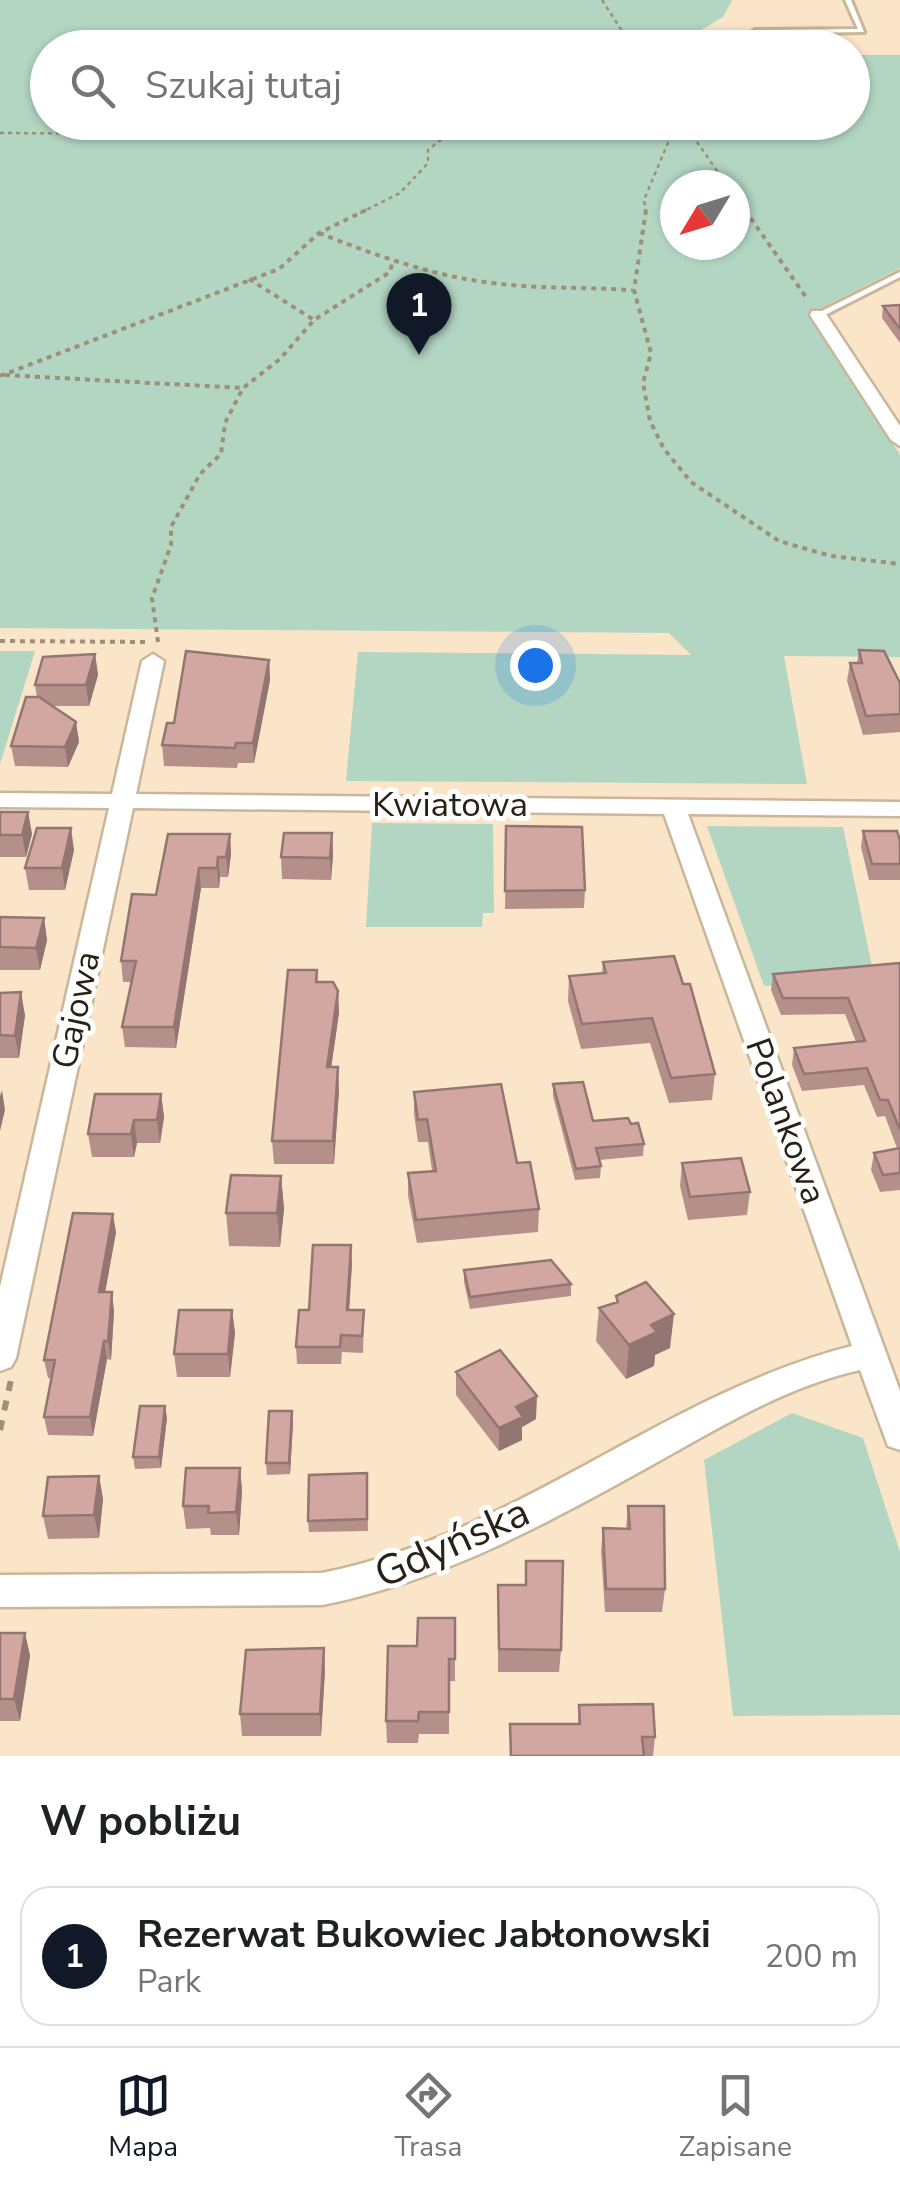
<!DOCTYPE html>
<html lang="pl">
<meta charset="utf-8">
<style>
:root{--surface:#fff;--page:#f6f6f6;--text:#202124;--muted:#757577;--line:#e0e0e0;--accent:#111827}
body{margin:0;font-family:"Nunito Sans",sans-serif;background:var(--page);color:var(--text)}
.compass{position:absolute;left:660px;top:170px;width:90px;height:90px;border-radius:50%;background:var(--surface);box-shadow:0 2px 8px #0004;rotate:232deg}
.you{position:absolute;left:535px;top:665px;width:35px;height:35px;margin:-25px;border:8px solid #fff;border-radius:50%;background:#1a73e8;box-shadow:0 0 0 15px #1a73e833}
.badge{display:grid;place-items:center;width:65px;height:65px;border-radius:50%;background:var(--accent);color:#fff;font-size:32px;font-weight:700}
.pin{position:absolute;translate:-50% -82px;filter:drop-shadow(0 2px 5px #0008)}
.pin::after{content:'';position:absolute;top:52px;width:35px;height:30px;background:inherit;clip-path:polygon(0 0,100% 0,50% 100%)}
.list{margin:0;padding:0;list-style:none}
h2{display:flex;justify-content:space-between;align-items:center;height:130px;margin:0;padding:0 40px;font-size:42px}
h2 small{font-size:32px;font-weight:400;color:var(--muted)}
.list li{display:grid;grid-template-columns:65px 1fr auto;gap:30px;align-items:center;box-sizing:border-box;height:140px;margin:0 20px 20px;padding:0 20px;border:2px solid var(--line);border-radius:30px}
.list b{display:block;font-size:38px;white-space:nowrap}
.list p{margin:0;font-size:32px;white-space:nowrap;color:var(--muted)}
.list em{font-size:32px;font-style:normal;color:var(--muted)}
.icon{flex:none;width:55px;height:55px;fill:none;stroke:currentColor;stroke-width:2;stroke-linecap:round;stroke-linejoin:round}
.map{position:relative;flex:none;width:900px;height:1756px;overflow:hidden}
.search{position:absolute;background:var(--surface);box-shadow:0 2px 8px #0004;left:30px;right:30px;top:30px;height:110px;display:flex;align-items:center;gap:25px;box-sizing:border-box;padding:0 35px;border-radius:55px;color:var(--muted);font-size:38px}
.sheet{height:290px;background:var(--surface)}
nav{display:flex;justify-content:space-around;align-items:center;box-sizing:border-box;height:140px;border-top:2px solid var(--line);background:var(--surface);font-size:28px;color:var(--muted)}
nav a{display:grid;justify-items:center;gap:5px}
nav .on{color:var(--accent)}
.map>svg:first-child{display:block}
.green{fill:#b2d6c2;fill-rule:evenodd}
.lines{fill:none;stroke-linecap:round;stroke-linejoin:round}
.lane-casing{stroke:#cab69a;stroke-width:6}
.street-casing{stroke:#cab69a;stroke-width:5}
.path-far2{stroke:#9e8f7a;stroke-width:2.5;stroke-dasharray:4 4;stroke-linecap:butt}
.path-far1{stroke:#9e8f7a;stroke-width:4;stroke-dasharray:5 5;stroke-linecap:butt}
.path{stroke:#9e8f7a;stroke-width:6;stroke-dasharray:10 10;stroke-linecap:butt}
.lane{fill:#fff;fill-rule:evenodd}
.street{fill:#fff;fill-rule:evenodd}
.wall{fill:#b5908b}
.shaded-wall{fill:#937571}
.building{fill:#d2a7a2;stroke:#937571;stroke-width:2.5}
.labels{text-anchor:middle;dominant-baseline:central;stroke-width:10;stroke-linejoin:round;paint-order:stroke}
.street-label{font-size:35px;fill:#282116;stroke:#fff}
.near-street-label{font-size:42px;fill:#282116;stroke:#fff}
</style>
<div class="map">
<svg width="900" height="1756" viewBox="0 0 900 1756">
<rect width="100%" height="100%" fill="#fae5c8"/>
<path class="green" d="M0 0H732L723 17 673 47 48 48V122H852L853 55H900V268L811 313 900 455V657L784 656 807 784 346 781 358 652 691 655 669 633 0 628ZM675 185H735V245H675Z
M0 651H35L0 764Z
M372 823 493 824 494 913H483L482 927H366Z
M707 826 843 827 874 976 764 986Z
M792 1413 863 1438 900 1552V1715L733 1716 704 1460Z"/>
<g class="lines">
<g class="lane-casing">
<path id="lane" d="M845 0H851L864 32 755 34 752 32 755 30 858 29Z
M900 272V277L821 317 814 315Z"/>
</g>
<g class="street-casing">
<path id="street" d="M812 311H824L900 426V446L891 440 810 315Z
M153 654 164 661 136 794 900 802V816L688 814 900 1391V1450L888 1446 860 1370C786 1386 717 1429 652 1465 546 1524 442 1581 322 1605L0 1607V1575L322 1573C515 1535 663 1394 852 1346L664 814 133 808 16 1358 11 1367 0 1371V1287L109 808 0 807V793L112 794 142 661Z"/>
</g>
<path class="path-far2" d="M602 0 633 48
M683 122 727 185
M0 133 693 138
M463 133 509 122
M735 196 747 213
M360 213 400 193 428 163V150L443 138
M646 213 644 200 670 138"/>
<path class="path-far1" d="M646 210 634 290 651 353 643 383 650 421 664 449 691 482 779 541 831 556 900 564
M745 210 808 300
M319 233C372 254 427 274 484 282 533 289 582 287 632 290
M249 279 314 320
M5 375 243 388
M0 376 279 269 319 233 366 210
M0 641 147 642
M158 642 152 598 171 545V527L200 474 221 454 225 423 243 388 280 359 314 320 390 272 392 263"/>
<path class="path" d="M0 1430 11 1380"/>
<use href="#lane" class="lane"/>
<use href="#street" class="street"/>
</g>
<path class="wall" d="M900 305V343L882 318 883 306Z
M859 650 900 683V732L863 735 847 681 850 663H857Z
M95 654 98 675 89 706H52L76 722 79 742 68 767 15 766 11 746 37 697 35 685Z
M269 660 270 680 254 763H238L237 768 164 766 162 745 174 723Z
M0 812H28L32 834 26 857H0Z
M506 826 585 890 584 908 505 909Z
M863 831 900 841V880H869L861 847Z
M332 833 333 855 331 880 282 879 281 857Z
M230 834 231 854 228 877H220L219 888H201L176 1048 125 1047 122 1027 131 982H123L121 961 156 895Z
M74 850 65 890H29L25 868Z
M0 917 44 918 47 940 40 970H0Z
M603 962 715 1074 712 1100 669 1103 650 1043 581 1049 568 1001 569 976 602 974Z
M900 963V1190L880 1192 871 1170 874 1153 897 1148 885 1116 877 1117 864 1085 802 1091 792 1065 794 1048 856 1042 845 1014 781 1015 771 990 773 974Z
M317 970 318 982 338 991 339 1013 331 1067 339 1090 334 1164H274L272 1141Z
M0 993 25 1015 19 1058H0Z
M553 1084 593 1121 644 1144 643 1156 599 1160 601 1166 600 1178 575 1180 553 1096Z
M414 1092 517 1163 539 1209 538 1232 417 1243 408 1196V1173L432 1171 428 1142H418L414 1114Z
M161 1094 164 1117 160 1143H137L134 1157H92L88 1134Z
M682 1163 750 1192 747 1215 688 1220 680 1186Z
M281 1176 284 1209 280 1247 229 1246 226 1213Z
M116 1232 105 1292 114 1311 111 1360 107 1359 93 1436 48 1435 44 1417 51 1378H48L44 1360Z
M352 1263 349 1310H364L363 1353 342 1352 341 1364H297L296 1347 309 1310Z
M464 1270 571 1284V1296L470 1309 464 1282Z
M616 1296 670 1348 655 1355 654 1366 626 1379 596 1341 599 1308 616 1303Z
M232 1310 235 1333 230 1377H177L174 1354Z
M456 1372 536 1419 522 1427V1440L499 1451 456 1395Z
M167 1418 161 1468 135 1469 133 1457Z
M293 1423 290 1474 267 1475 266 1463Z
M240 1468 242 1491 239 1535H211L210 1528 186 1529 183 1506Z
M367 1473 368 1531 309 1532 308 1521Z
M99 1476 103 1499 99 1538 48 1539 43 1516Z
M628 1506 665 1589 662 1612H605L601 1551 603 1528 626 1529Z
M526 1561 561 1650 559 1672H498V1585H525Z
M455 1618V1681H449V1734H419L418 1743H387L386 1721 417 1646Z
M0 1633H25L30 1656 20 1721H0Z
M325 1670 321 1736H242L240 1714Z
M579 1705 655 1737 653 1756H510V1724H578Z"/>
<path class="shaded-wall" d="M95 654 98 675 89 706 86 685Z
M269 660 270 680 254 763 253 743Z
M76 722 79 742 68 767 65 747Z
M28 812 32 834 26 857 22 835Z
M71 828 74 850 65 890 62 868Z
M332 833 333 855 331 880 330 858Z
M230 834 231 854 228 877 226 857Z
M218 857 220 877 219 888 217 868Z
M199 868 201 888 176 1048 174 1027Z
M44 918 47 940 40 970 36 948Z
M338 991 339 1013 328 1090 327 1067Z
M21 992 25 1015 19 1058 15 1036Z
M338 1067 339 1090 334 1164 333 1141Z
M2 1090 5 1110 0 1131V1096Z
M161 1094 164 1117 160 1143 157 1120Z
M134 1120 137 1143 134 1157 131 1134Z
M281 1176 284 1209 280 1247 277 1213Z
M113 1214 116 1232 102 1310 99 1292Z
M351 1245 352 1263 348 1327 347 1310Z
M112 1292 114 1311 111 1360 108 1341Z
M232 1310 235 1333 230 1377 228 1354Z
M674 1314 670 1348 655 1355 654 1366 626 1379 629 1345 651 1325Z
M104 1341 107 1359 93 1436 90 1417Z
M537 1396 536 1419 522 1427V1440L499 1451V1428L516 1407Z
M165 1406 167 1418 161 1468 159 1457Z
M292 1411 293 1423 290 1474 289 1463Z
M240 1468 242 1491 239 1535 236 1512Z
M99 1476 103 1499 99 1538 94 1515Z
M25 1633 30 1656 20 1721 14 1699Z
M324 1648 325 1670 321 1736 320 1714Z"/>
<path class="building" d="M900 305V329L883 306Z
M859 650 884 651 900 683V714L866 716 850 663H862Z
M186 651 269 660 253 743H236L235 748 162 745 167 723H174Z
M95 654 86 685H35L43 657Z
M26 697H39L76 722 65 747 11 746Z
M0 812H28L22 835H0Z
M506 826 582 827 585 890 505 891Z
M37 828H71L62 868H25Z
M863 831H897L900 841V864H872Z
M284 833H332L330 858 281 857Z
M168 834H230L226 857H218L217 868H199L174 1027H122L136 961H121L132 894 156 895Z
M0 917 44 918 36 948 0 947Z
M674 956 683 984H690L715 1074 671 1078 652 1018 582 1024 569 976 606 973 603 962Z
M900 963V1130L888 1100H880L867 1068 804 1074 794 1048 865 1041 848 998H783L773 974Z
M288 970H317L316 982H333L338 991 327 1067H338L333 1141H272Z
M21 992 15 1036 0 1035V993Z
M583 1082 593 1121 628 1118 631 1124 638 1123 644 1144 596 1148 601 1166 576 1169 553 1084Z
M501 1084 517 1163 530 1162 539 1209 416 1220 408 1173 436 1171 427 1119 418 1120 414 1092Z
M95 1094H161L157 1120H134L131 1134H88Z
M900 1148V1173L883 1175 874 1153Z
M741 1158 750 1192 690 1197 682 1163Z
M231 1175 281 1176 277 1213H226Z
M73 1213 113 1214 99 1292H112L108 1341H104L90 1417H44L55 1360H44Z
M313 1245H351L347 1310H364L362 1336 341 1335 340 1347H296L299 1310H309Z
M551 1260 571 1284 470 1297 464 1270Z
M646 1282 674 1314 651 1325 657 1332 629 1345 599 1308 618 1302 616 1296Z
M179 1310H232L228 1354H174Z
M500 1350 537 1396 516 1407 523 1417 499 1428 456 1372Z
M140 1406H165L159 1457H133Z
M269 1411H292L289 1463H266Z
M186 1468H240L236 1512 208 1513 209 1506H183Z
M367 1473V1519L308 1521 309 1475Z
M99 1476 94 1515 43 1516 48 1477Z
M628 1506H664L665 1589H606L603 1528 630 1529Z
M526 1561H563L561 1650 499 1649 498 1585H526Z
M418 1618H455V1659H449V1712H419L418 1721H386L388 1646H417Z
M0 1633H25L14 1699H0Z
M324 1648 320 1714H240L246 1650Z
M653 1704 655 1737H642L644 1756H511L510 1724H580L579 1705Z"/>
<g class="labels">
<g class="street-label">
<text x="450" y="804">Kwiatowa</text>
<text transform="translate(76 1010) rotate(-78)">Gajowa</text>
<text transform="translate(786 1121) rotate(70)">Polankowa</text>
</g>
<g class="near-street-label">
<text transform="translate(452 1543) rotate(-24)">Gdyńska</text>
</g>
</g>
</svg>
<svg class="compass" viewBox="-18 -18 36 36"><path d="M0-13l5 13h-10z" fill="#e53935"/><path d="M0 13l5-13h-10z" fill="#757577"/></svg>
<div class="you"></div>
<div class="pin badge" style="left:419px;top:355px">1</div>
<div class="search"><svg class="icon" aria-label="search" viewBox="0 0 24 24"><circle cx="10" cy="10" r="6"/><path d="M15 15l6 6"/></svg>Szukaj tutaj</div>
</div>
<section class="sheet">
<h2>W pobliżu<small></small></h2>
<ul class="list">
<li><span class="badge">1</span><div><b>Rezerwat Bukowiec Jabłonowski</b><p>Park</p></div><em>200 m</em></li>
</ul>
</section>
<nav>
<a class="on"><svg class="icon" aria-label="map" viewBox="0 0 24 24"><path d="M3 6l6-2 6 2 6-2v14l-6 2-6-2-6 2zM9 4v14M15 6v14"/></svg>Mapa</a>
<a><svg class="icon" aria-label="directions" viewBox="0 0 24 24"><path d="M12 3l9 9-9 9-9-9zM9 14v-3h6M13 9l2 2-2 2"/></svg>Trasa</a>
<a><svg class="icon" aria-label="saved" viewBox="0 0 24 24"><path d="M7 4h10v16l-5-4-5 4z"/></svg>Zapisane</a>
</nav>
